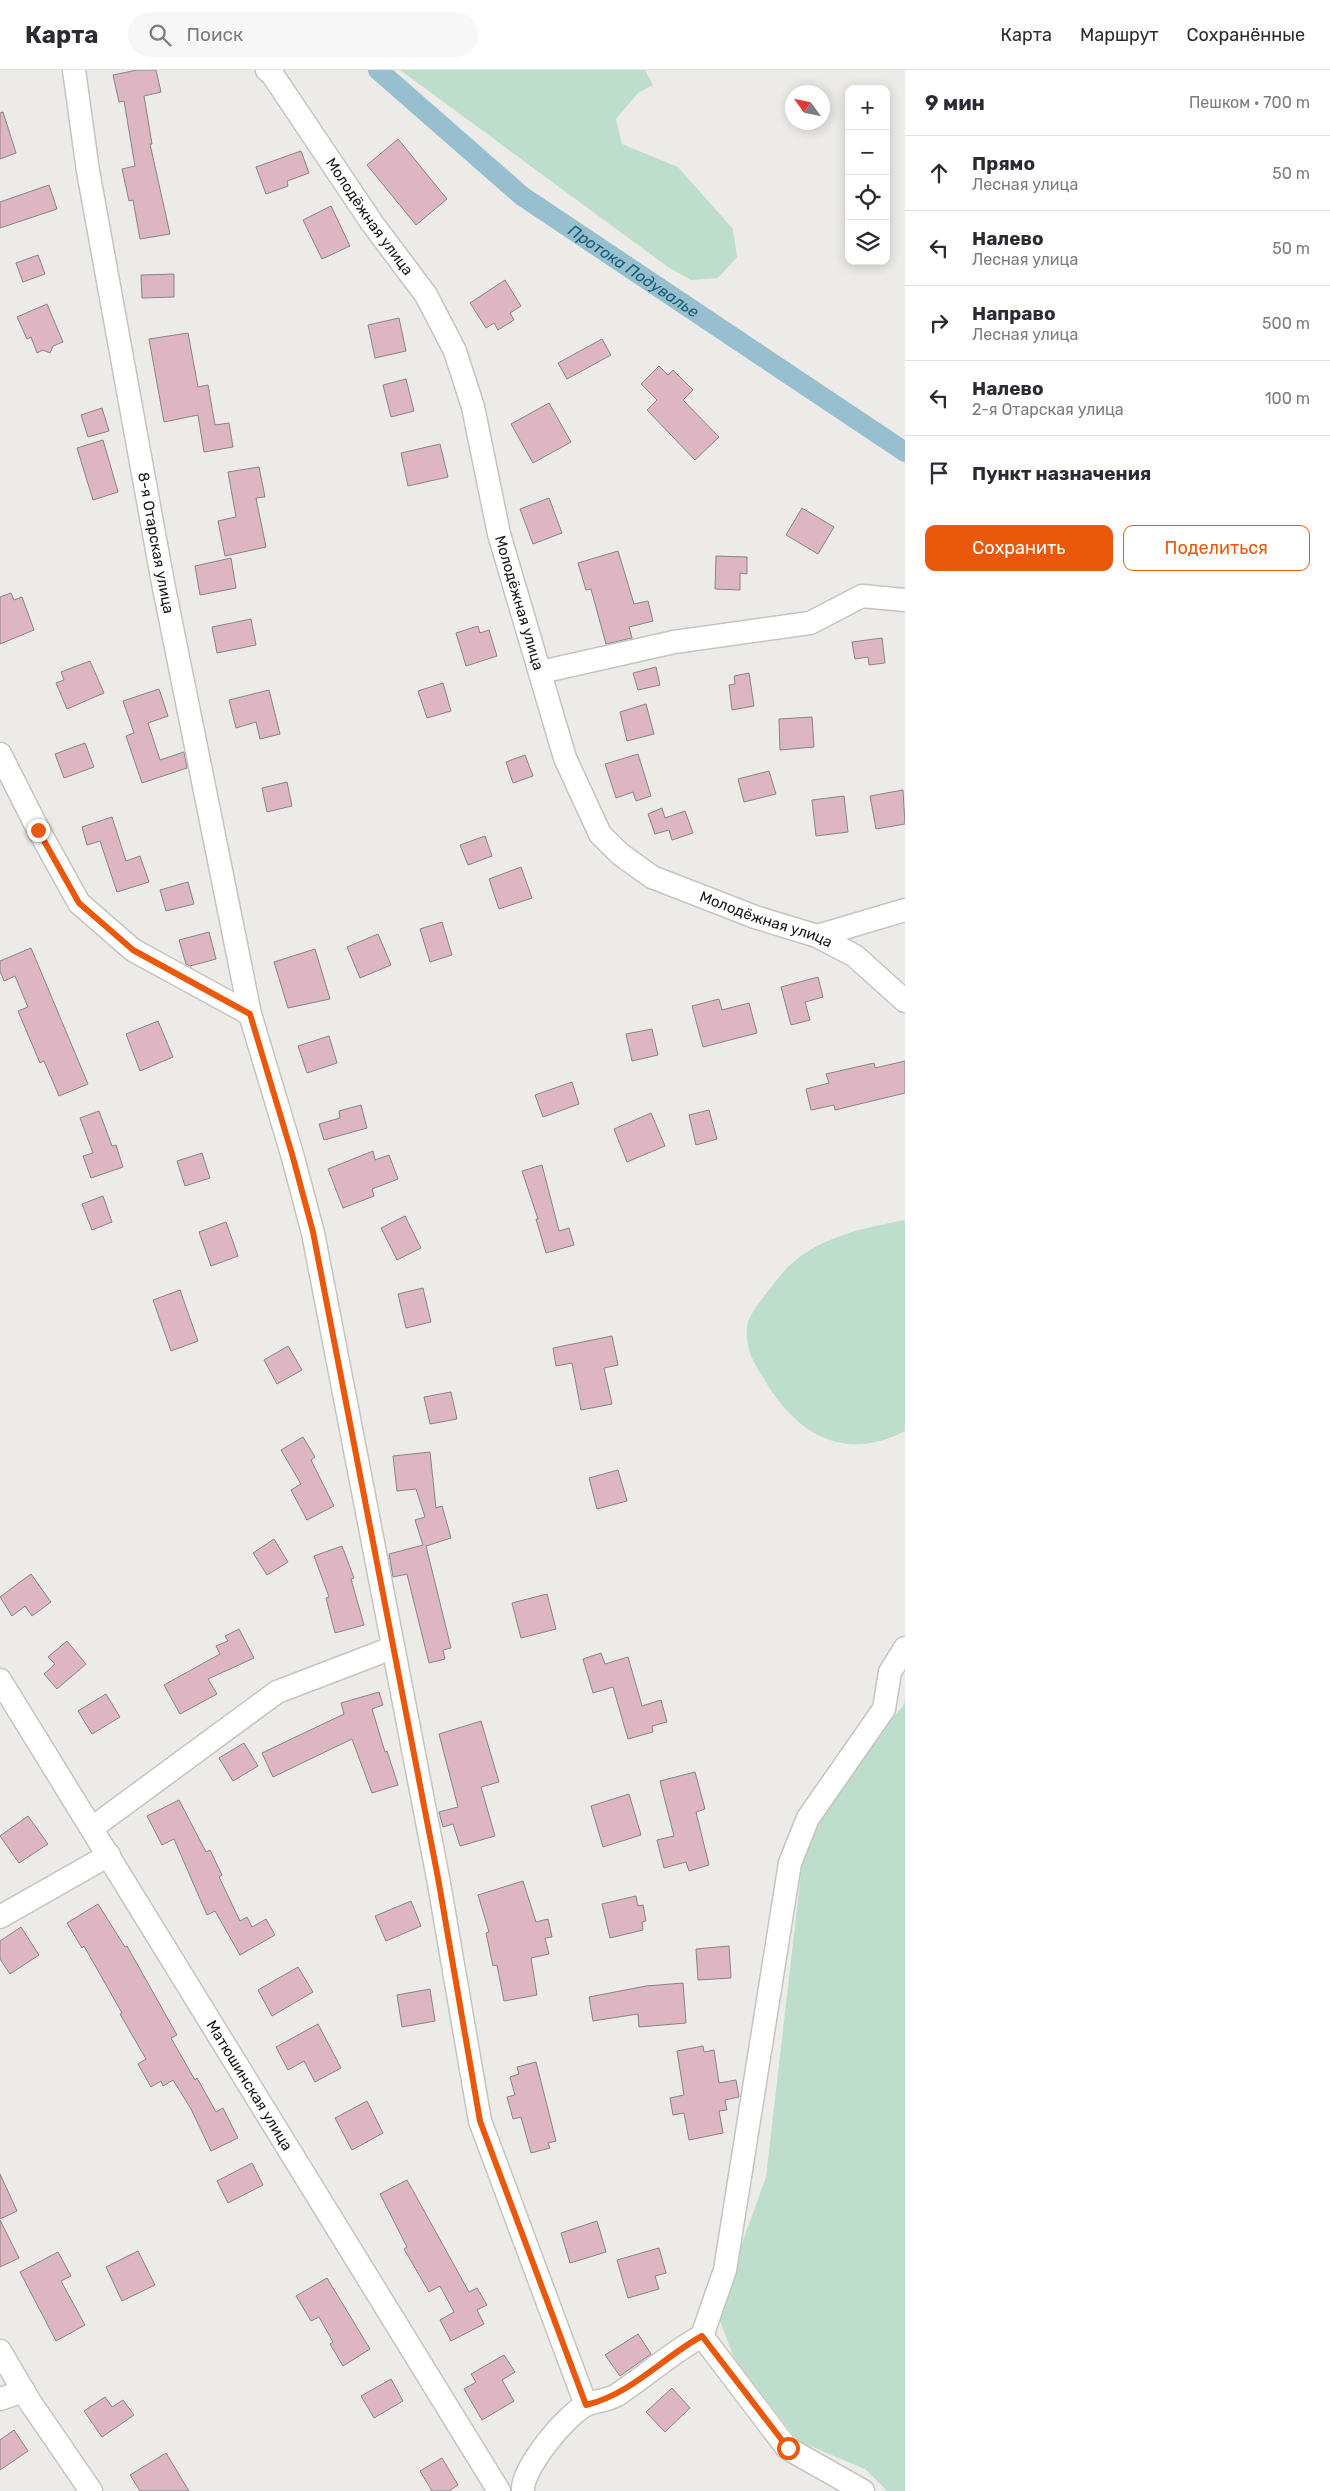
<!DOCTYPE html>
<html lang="ru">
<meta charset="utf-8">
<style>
:root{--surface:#fff;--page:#f7f7f7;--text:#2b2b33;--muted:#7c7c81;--line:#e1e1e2;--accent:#ea580c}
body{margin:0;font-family:Rubik,sans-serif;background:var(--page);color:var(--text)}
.controls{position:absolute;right:15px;top:15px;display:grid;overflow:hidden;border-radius:10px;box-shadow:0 2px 12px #0003}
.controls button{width:45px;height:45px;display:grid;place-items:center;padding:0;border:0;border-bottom:1px solid var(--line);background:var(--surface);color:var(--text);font:25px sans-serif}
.compass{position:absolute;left:785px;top:15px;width:45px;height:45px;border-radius:50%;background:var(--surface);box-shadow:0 2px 12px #0003;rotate:303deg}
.stop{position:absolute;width:15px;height:15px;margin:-11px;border:4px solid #ea580c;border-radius:50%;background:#fff}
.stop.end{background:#ea580c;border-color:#fff;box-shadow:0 1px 5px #0008}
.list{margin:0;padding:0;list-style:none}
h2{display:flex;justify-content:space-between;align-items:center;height:65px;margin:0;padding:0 20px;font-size:21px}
h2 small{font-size:16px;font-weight:400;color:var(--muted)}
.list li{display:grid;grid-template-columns:32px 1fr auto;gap:15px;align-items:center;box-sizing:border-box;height:75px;padding:0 20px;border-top:1px solid var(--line)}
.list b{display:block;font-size:19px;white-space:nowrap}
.list p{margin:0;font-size:16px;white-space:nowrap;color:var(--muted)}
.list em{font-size:16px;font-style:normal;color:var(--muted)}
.actions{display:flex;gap:10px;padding:15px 20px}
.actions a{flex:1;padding:11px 0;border:1px solid var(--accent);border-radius:10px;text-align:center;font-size:18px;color:var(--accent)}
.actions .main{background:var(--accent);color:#fff}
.icon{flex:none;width:28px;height:28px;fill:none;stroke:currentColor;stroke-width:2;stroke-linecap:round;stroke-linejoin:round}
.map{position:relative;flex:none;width:905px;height:2421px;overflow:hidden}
header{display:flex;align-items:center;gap:30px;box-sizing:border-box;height:70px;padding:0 25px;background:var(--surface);border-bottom:1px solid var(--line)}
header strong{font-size:24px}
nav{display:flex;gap:28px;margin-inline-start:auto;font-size:18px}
.search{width:350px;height:45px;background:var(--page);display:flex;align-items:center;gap:12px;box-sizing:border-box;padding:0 18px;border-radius:28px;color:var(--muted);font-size:19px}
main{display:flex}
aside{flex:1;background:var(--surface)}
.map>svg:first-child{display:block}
.green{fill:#bddecc}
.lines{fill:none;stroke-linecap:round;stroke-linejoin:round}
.canal{stroke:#97bfd0;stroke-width:20}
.building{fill:#deb6c3;stroke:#888485}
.street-casing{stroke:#c5c4c0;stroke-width:25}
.street{stroke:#fff;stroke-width:22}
.route{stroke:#ea580c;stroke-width:6}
.labels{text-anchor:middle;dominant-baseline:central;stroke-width:4;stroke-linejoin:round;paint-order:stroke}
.street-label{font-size:15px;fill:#191917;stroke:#fff}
.water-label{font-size:16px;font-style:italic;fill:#135d76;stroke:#fff}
</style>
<header>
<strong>Карта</strong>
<div class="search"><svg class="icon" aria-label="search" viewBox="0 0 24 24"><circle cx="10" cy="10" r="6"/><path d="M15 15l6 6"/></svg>Поиск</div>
<nav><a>Карта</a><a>Маршрут</a><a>Сохранённые</a></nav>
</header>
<main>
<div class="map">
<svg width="905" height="2421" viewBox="0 0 905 2421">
<rect width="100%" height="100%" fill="#ecebe7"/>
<path class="green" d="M400 0H645L653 15 638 23 616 49 622 74 678 97 733 159 737 187 718 208 691 210 668 197Z
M905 1150V1361C844 1393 796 1364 764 1309 753 1291 745 1280 747 1257 748 1245 761 1231 768 1221 775 1213 782 1202 790 1195 822 1166 864 1158 905 1150Z
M905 1629V2421H887L865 2399 798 2371 734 2288 717 2243 766 2107 807 1752 903 1636Z"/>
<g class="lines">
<path class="canal" id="s1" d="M378 0 522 126 905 382"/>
</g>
<path class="building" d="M137 0H156L161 22 144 26 152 74H150L170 164 140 169 133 130 129 131 122 99 135 96 124 31 119 32 113 5Z
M3 42 16 83 0 89V43Z
M398 69 447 129 416 155 367 95Z
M301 81 309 103 287 111 288 116 266 124 256 97Z
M49 115 57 139 0 158V132Z
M331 136 350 176 322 189 303 150Z
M38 185 45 204 23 212 16 193Z
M174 204V227L142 228 141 205Z
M505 210 521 236 510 243 514 250 498 260 494 253 486 258 470 233Z
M47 234 63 272 53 276 50 283 43 280 37 283 31 267 27 269 17 247Z
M399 248 406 281 375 288 368 255Z
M188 263 198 317 208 315 215 355 229 353 233 377 204 382 198 345 164 352 149 269Z
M602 269 611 285 567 309 558 293Z
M659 296 668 305 673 300 693 320 683 330 719 367 695 390 647 340 657 330 641 314Z
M406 309 414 341 391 347 383 315Z
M549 333 571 372 533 393 511 354Z
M102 338 109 361 88 367 81 345Z
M103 370 118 422 93 430 77 378Z
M440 374 448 407 408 416 401 383Z
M259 397 265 427 256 428 266 477 225 486 218 451 236 447 228 402Z
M549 428 562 463 533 474 520 439Z
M802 438 834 457 818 484 786 465Z
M618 481 634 534 648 531 653 551 629 557 632 568 606 574 591 519 586 520 578 493Z
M716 486 747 487V504L740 503V520L715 519Z
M231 488 236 518 200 525 195 496Z
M11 523 14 530 22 527 34 560 0 574V527Z
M251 549 256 575 217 583 212 557Z
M478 556 480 563 489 560 497 586 466 596 456 563Z
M882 568 885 593 869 595 868 587 855 589 852 572Z
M90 591 104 623 67 639 56 613 64 610 61 602Z
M656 597 660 615 638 620 633 603Z
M749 603 754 636 732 640 729 615 735 614 734 606Z
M443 613 451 641 427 648 418 621Z
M159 619 168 646 148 653 160 690 184 682 187 698 142 713 126 666 134 663 123 631Z
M269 620 280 664 260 669 256 652 236 658 229 630Z
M646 634 654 664 627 671 620 642Z
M812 647 814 677 780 680 779 649Z
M85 673 94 697 64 708 55 684Z
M638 684 651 726 636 731 633 722 616 728 605 694Z
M525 685 533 706 513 713 506 692Z
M769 701 776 724 744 732 738 709Z
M287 712 292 736 267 742 262 718Z
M903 720 905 754 876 759 870 726Z
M844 726 848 762 816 766 812 730Z
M662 738 665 748 685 741 693 763 672 770 669 760 655 764 648 744Z
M112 747 126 791 140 786 149 812 117 822 100 771 87 775 82 757Z
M485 766 492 786 468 795 460 775Z
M521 797 532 828 499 839 489 809Z
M188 812 194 834 166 841 160 820Z
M442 852 452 885 430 892 420 859Z
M209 862 216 889 190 896 186 894 179 870Z
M378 864 391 895 360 908 347 877Z
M31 878 88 1014 59 1026 44 991 40 993 18 941 28 937 15 906 4 911 0 901V891Z
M315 879 330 929 288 938 274 892Z
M818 907 823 927 805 932 810 950 791 955 781 917Z
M719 929 722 940 749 933 757 963 703 977 692 936Z
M158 951 173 987 140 1001 126 964Z
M652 959 658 985 632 991 626 964Z
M329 966 337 993 307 1003 298 976Z
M905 991V1023L835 1040 834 1035 811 1040 806 1019 829 1013 826 1004 874 993 875 998Z
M572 1012 579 1034 543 1047 535 1025Z
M361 1035 367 1058 324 1070 319 1054 340 1048 339 1041Z
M709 1040 717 1069 696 1075 689 1045Z
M99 1041 112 1076 116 1075 123 1097 91 1108 83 1086 93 1083 80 1048Z
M651 1043 665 1076 627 1092 614 1059Z
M373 1081 375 1090 389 1085 398 1109 372 1119 374 1126 343 1138 328 1099Z
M202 1083 210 1108 185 1116 177 1091Z
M542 1095 559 1161 569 1158 574 1175 546 1183 536 1149H538L522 1101Z
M103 1126 112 1152 92 1160 82 1134Z
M405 1146 421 1178 397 1190 381 1158Z
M226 1152 238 1186 211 1196 199 1162Z
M423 1218 431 1252 406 1258 398 1224Z
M180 1220 198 1271 171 1281 153 1230Z
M612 1266 618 1295 604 1298 612 1334 581 1340 572 1293 556 1296 553 1278Z
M288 1276 302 1300 277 1314 264 1290Z
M451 1322 457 1349 430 1354 424 1327Z
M303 1367 315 1387 311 1390 334 1436 307 1450 291 1420 301 1414 281 1380Z
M430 1382 436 1438 442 1436 451 1468 426 1476 451 1578 443 1580 445 1589 429 1593 407 1504 393 1507 389 1484 423 1475 415 1450 425 1447 416 1419 397 1421 393 1386Z
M618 1400 627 1431 597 1439 589 1408Z
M274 1469 288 1492 267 1505 253 1483Z
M342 1476 354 1508 351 1509 364 1555 335 1563 326 1528 329 1527 314 1486Z
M31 1504 51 1532 32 1546 25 1536 12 1546 0 1527Z
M547 1524 556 1559 521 1568 512 1533Z
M239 1559 254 1588 208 1609 217 1624 180 1644 164 1615 220 1584 216 1576 228 1571 225 1566Z
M67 1571 86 1594 57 1619 44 1604 55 1594 48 1587Z
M601 1583 605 1594 628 1587 642 1636 661 1630 667 1652 652 1656 653 1662 628 1669 613 1617 593 1623 583 1589Z
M379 1622 383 1635 372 1639 385 1682 387 1681 398 1715 372 1723 352 1669 273 1707 262 1683 344 1644 341 1633Z
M106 1624 120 1647 92 1664 78 1641Z
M481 1651 499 1712 481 1717 495 1766 460 1776 453 1754 443 1757 439 1742 458 1737 439 1664Z
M244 1673 258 1696 233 1711 219 1688Z
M695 1702 705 1739 696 1742 709 1795 689 1801 686 1792 664 1798 657 1770 674 1766 660 1711Z
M629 1724 641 1765 603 1777 591 1736Z
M179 1730 206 1782 210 1780 222 1805 219 1807 240 1851 247 1847 252 1857 266 1849 275 1865 240 1885 215 1841 207 1845 174 1769 162 1775 147 1746Z
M28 1746 48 1774 19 1793 0 1766Z
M523 1811 536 1852 548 1849 552 1867 545 1868 549 1884 531 1888 537 1925 504 1931 497 1895 493 1896 486 1863 489 1862 478 1825Z
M636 1826 638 1836 643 1835 646 1851 642 1852 643 1860 610 1868 602 1834Z
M411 1831 421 1856 386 1871 375 1846Z
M98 1834 125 1877 127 1876 177 1965 171 1968 195 2010 197 2008 216 2042 223 2038 238 2068 211 2081 191 2039 173 2010 163 2016 161 2011 151 2017 138 1994 146 1989 120 1944 122 1943 84 1876 82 1878 67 1853Z
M21 1857 39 1885 10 1904 0 1889V1871Z
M729 1876 731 1908 698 1910 696 1879Z
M298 1897 313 1922 272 1946 258 1920Z
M683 1913 686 1953 639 1957 638 1944 593 1951 589 1927 646 1916Z
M430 1919 435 1951 402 1957 397 1925Z
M318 1954 341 1998 315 2012 304 1991 288 2000 276 1977Z
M703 1976 704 1982 714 1980 719 2013 736 2010 739 2027 725 2030 727 2040 719 2041 723 2063 689 2070 684 2043 673 2045 670 2028 684 2025 677 1981Z
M536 1992 556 2071 548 2073 550 2078 531 2083 521 2047 513 2049 507 2027 515 2025 510 2007 519 2004 517 1997Z
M367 2031 383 2063 352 2080 335 2048Z
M252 2093 263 2115 228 2133 217 2111Z
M0 2104 17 2141 0 2149Z
M407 2110 469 2222 477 2218 487 2235 477 2240 484 2254 451 2271 440 2250 454 2242 440 2216 429 2222 404 2179 407 2177 380 2124Z
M0 2150 19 2188 0 2197Z
M597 2151 606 2182 570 2193 561 2163Z
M659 2178 666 2203 655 2206 659 2219 628 2228 617 2190Z
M138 2181 155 2215 122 2231 106 2197Z
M58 2182 71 2206 61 2211 85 2255 56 2271 20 2202Z
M327 2208 370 2279 343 2296 330 2274 333 2272 319 2247 311 2251 296 2226Z
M638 2264 651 2284 620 2306 605 2285Z
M504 2285 515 2302 502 2310 514 2331 482 2350 464 2319 476 2312 471 2304Z
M391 2309 403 2331 374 2348 361 2326Z
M672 2318 690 2338 665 2362 646 2342Z
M105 2327 112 2337 123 2330 134 2345 102 2367 84 2341Z
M14 2360 28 2381 0 2400V2370Z
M166 2383 189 2421H140L130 2405Z
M442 2388 458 2415 449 2421H432L420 2401Z"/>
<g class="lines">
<g class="street-casing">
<g id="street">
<path id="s2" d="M74 0 88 101 163 513 250 944 292 1084 313 1163 438 1808 480 2051 586 2335"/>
<path id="s3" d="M267 0 272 4 372 153 426 225 455 281 473 337 499 464 565 688 600 764 620 784 652 807 755 847 817 866 855 886 905 931"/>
<path d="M541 602 674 572 810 553 862 526 905 530"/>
<path d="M0 684 38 759 79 833 133 880 250 944"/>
<path d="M817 866 905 840"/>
<path id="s4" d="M0 1610 499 2421"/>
<path d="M92 1758 277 1622 392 1578"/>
<path d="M0 1847 109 1785"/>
<path d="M702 2266 725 2200 790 1793 808 1748 884 1639 890 1602 905 1578"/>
<path d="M702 2266 787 2378 863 2421"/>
<path d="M0 2281 30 2332 91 2421"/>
<path d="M0 2329 24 2321"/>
<path d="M523 2421C521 2399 568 2342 588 2334 597 2331 608 2330 617 2325 646 2306 672 2282 702 2266"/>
</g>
</g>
<use href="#street" class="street"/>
</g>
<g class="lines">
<path class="route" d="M38 760 79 833 133 880 250 944 292 1084 313 1162 438 1808 480 2051 586 2335C632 2324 663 2287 702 2266L788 2378"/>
</g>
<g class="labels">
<g class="street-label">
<text stroke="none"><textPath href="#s3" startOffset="179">Молодёжная улица</textPath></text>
<text stroke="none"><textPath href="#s2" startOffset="480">8-я Отарская улица</textPath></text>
<text stroke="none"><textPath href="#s3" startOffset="599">Молодёжная улица</textPath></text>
<text stroke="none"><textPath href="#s3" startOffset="1034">Молодёжная улица</textPath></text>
<text stroke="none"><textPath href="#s4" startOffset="476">Матюшинская улица</textPath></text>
</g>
<g class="water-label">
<text stroke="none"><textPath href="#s1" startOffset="326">Протока Подувалье</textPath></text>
</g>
</g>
</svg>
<div class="controls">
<button>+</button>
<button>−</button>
<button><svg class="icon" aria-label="locate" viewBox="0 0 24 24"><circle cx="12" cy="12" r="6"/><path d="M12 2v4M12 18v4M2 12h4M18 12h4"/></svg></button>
<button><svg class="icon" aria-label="layers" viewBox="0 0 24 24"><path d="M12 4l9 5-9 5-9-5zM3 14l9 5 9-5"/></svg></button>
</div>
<svg class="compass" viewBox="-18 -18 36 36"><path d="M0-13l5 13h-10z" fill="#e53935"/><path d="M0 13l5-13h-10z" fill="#7c7c81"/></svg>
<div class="stop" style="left:788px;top:2378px"></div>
<div class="stop end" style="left:38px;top:760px"></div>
</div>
<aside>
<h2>9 мин<small>Пешком · 700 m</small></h2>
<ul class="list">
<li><svg class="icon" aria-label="ahead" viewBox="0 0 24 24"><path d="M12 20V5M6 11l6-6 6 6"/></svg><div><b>Прямо</b><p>Лесная улица</p></div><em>50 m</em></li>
<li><svg class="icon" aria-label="left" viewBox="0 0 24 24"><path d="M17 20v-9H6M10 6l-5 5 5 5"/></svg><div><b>Налево</b><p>Лесная улица</p></div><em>50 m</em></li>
<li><svg class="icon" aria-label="right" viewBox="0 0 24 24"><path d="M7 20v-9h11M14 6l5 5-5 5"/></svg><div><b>Направо</b><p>Лесная улица</p></div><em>500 m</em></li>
<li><svg class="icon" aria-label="left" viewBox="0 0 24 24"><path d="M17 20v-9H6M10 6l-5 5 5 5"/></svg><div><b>Налево</b><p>2-я Отарская улица</p></div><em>100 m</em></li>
<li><svg class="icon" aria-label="arrive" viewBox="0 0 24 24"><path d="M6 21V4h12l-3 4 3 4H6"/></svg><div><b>Пункт назначения</b></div></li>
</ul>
<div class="actions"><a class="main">Сохранить</a><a>Поделиться</a></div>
</aside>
</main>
